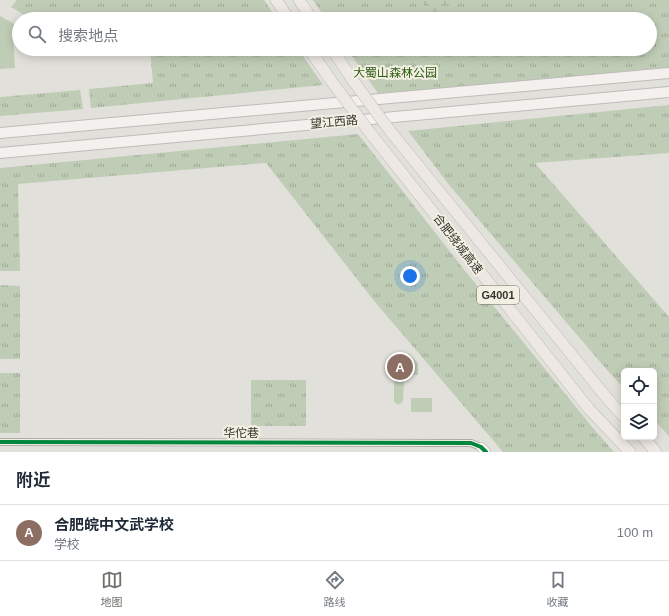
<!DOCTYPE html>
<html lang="zh">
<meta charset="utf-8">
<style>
:root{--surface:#fff;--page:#f2f2f3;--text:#1f2937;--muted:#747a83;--line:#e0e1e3;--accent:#72706b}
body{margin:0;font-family:Arial,"Noto Sans SC",sans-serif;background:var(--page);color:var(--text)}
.controls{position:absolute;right:12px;bottom:12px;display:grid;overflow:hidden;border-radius:6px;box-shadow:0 2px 10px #0003}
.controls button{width:36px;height:36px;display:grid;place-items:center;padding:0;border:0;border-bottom:1px solid var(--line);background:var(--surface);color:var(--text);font:20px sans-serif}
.you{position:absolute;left:410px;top:276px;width:14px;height:14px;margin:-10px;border:3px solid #fff;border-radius:50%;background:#1a73e8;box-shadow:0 0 0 6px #1a73e833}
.badge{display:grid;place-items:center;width:26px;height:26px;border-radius:50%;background:var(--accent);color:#fff;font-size:13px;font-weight:700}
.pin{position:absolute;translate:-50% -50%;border:2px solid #fff;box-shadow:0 1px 4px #0006}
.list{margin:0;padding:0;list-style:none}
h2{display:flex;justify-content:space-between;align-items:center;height:52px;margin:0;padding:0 16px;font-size:17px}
h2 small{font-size:13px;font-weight:400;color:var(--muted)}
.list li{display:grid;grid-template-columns:26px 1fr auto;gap:12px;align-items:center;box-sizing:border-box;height:56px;padding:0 16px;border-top:1px solid var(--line)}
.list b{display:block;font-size:15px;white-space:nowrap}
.list p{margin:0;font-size:13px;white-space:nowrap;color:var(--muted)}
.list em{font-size:13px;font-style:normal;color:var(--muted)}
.icon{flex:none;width:22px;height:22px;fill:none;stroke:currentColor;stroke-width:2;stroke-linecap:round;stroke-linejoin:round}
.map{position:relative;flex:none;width:669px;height:452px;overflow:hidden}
.search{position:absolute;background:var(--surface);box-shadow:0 2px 10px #0003;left:12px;right:12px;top:12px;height:44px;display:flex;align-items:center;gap:10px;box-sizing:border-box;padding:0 14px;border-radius:22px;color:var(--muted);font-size:15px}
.sheet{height:108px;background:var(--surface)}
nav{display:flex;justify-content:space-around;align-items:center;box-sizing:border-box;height:56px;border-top:1px solid var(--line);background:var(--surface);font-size:11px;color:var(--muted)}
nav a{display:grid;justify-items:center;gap:2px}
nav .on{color:var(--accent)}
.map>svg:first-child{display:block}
.grass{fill:url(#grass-tufts)}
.wetland{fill:url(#wetland-marsh)}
.pitch{fill:#c0cdb6}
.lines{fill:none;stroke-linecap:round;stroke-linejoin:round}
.street-casing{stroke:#aaa9a4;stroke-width:8}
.secondary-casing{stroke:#aaa9a4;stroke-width:10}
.primary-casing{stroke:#bdbcb9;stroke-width:12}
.highway-casing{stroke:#bdbcb9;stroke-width:12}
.street{stroke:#fbfaf9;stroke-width:6}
.secondary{stroke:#f6f5f4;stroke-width:9}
.primary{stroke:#f3f0ee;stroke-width:10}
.highway{stroke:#eee8e4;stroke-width:11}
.highway-bridge-casing{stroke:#bdbcb9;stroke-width:12;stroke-linecap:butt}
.highway-bridge{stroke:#eee8e4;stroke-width:11}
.cycleway-casing{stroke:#f2f0e3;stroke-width:6}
.cycleway{stroke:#00873e;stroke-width:4}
.labels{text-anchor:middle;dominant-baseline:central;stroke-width:4;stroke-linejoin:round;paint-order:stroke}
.shield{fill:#f2f0e3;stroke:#6e6c65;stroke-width:1}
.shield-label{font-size:11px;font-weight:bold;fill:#35342f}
.park-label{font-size:12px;fill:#2f5c13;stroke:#f2f0e3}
.street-label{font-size:12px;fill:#35342f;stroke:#f2f0e3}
</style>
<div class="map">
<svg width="669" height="452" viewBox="0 0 669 452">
<defs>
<pattern id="grass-tufts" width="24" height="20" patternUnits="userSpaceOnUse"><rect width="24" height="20" fill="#c0cdb6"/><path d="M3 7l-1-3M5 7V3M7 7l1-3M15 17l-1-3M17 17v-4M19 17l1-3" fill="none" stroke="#9da794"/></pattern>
<pattern id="wetland-marsh" width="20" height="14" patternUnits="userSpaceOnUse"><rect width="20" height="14" fill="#c0cdb6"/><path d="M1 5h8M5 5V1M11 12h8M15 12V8" fill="none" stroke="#9da794"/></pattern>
</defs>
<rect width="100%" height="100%" fill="#e2e0da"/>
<path class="grass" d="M17 0H264L277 19H27L28 17 11 7Z
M313 0H669V73L382 99 347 49H650V19H326Z
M150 49H298L323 85 91 108 89 89 153 83Z
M80 90 83 109 0 116V97Z
M669 105V153L535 163 669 317V436L654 420V371H624V388L607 370 450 186 408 131Z
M358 134 466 272 593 428 614 452H503L375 302 266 163 18 184 20 271H0V168Z
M0 285 20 286V359H0Z
M0 373H20V433H0Z
M251 380H306V426H251Z"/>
<path class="wetland" d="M425 0H463C453 6 435 16 425 10L423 1Z"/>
<path class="pitch" d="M0 16 18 26 13 34 15 68 0 69Z
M392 354H409L418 363V375H392Z
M397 379H401L404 383 403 401 400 404H397L394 401V383Z
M411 398H432V412H411Z"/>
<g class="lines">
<g class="street-casing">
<path id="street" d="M0 442 444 443H471L481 447"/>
</g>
<g class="secondary-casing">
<path id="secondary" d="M481 447 486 452"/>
</g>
<g class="primary-casing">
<path id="primary" d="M0 133 669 73
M0 153 669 92"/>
</g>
<g class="highway-casing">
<path id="highway" d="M276 0 289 19
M299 0 312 19
M309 49 332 82
M332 49 354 82
M391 132 606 397 624 417
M371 134 589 409 630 452
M643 437 656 452"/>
</g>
<use href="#street" class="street"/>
<use href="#secondary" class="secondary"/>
<use href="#primary" class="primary"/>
<use href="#highway" class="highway"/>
<g class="highway-bridge-casing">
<path id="highway-bridge" d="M332 82 371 134
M354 82 391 132"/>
</g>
<use href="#highway-bridge" class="highway-bridge"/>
<g class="cycleway-casing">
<path id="cycleway" d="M0 442 471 443 481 447 486 452"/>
</g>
<use href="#cycleway" class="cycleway"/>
</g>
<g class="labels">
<rect class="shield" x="477" y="286" width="42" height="18" rx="3"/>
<g class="shield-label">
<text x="498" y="295">G4001</text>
</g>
<g class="park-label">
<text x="395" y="73">大蜀山森林公园</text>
</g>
<g class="street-label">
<text transform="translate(334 122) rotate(-5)">望江西路</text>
<text transform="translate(458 244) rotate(52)">合肥绕城高速</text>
<text x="241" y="433">华佗巷</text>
</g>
</g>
</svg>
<div class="controls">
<button><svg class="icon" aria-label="locate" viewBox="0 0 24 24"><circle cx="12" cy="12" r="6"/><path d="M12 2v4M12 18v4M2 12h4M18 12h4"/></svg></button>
<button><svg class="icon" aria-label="layers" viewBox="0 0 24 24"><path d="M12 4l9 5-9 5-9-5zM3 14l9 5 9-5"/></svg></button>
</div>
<div class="you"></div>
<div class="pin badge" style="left:400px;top:367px;background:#8d6e63">A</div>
<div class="search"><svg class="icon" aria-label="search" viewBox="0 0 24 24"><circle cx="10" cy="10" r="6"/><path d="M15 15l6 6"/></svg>搜索地点</div>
</div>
<section class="sheet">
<h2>附近<small></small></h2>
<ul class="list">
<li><span class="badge" style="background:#8d6e63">A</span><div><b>合肥皖中文武学校</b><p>学校</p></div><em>100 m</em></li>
</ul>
</section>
<nav>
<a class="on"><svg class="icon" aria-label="map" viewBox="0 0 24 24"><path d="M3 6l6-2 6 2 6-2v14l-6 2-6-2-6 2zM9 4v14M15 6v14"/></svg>地图</a>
<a><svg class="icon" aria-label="directions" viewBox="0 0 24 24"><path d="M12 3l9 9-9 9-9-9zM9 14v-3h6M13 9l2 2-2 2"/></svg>路线</a>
<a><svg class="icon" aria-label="saved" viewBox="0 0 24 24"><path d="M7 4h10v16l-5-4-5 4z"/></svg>收藏</a>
</nav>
